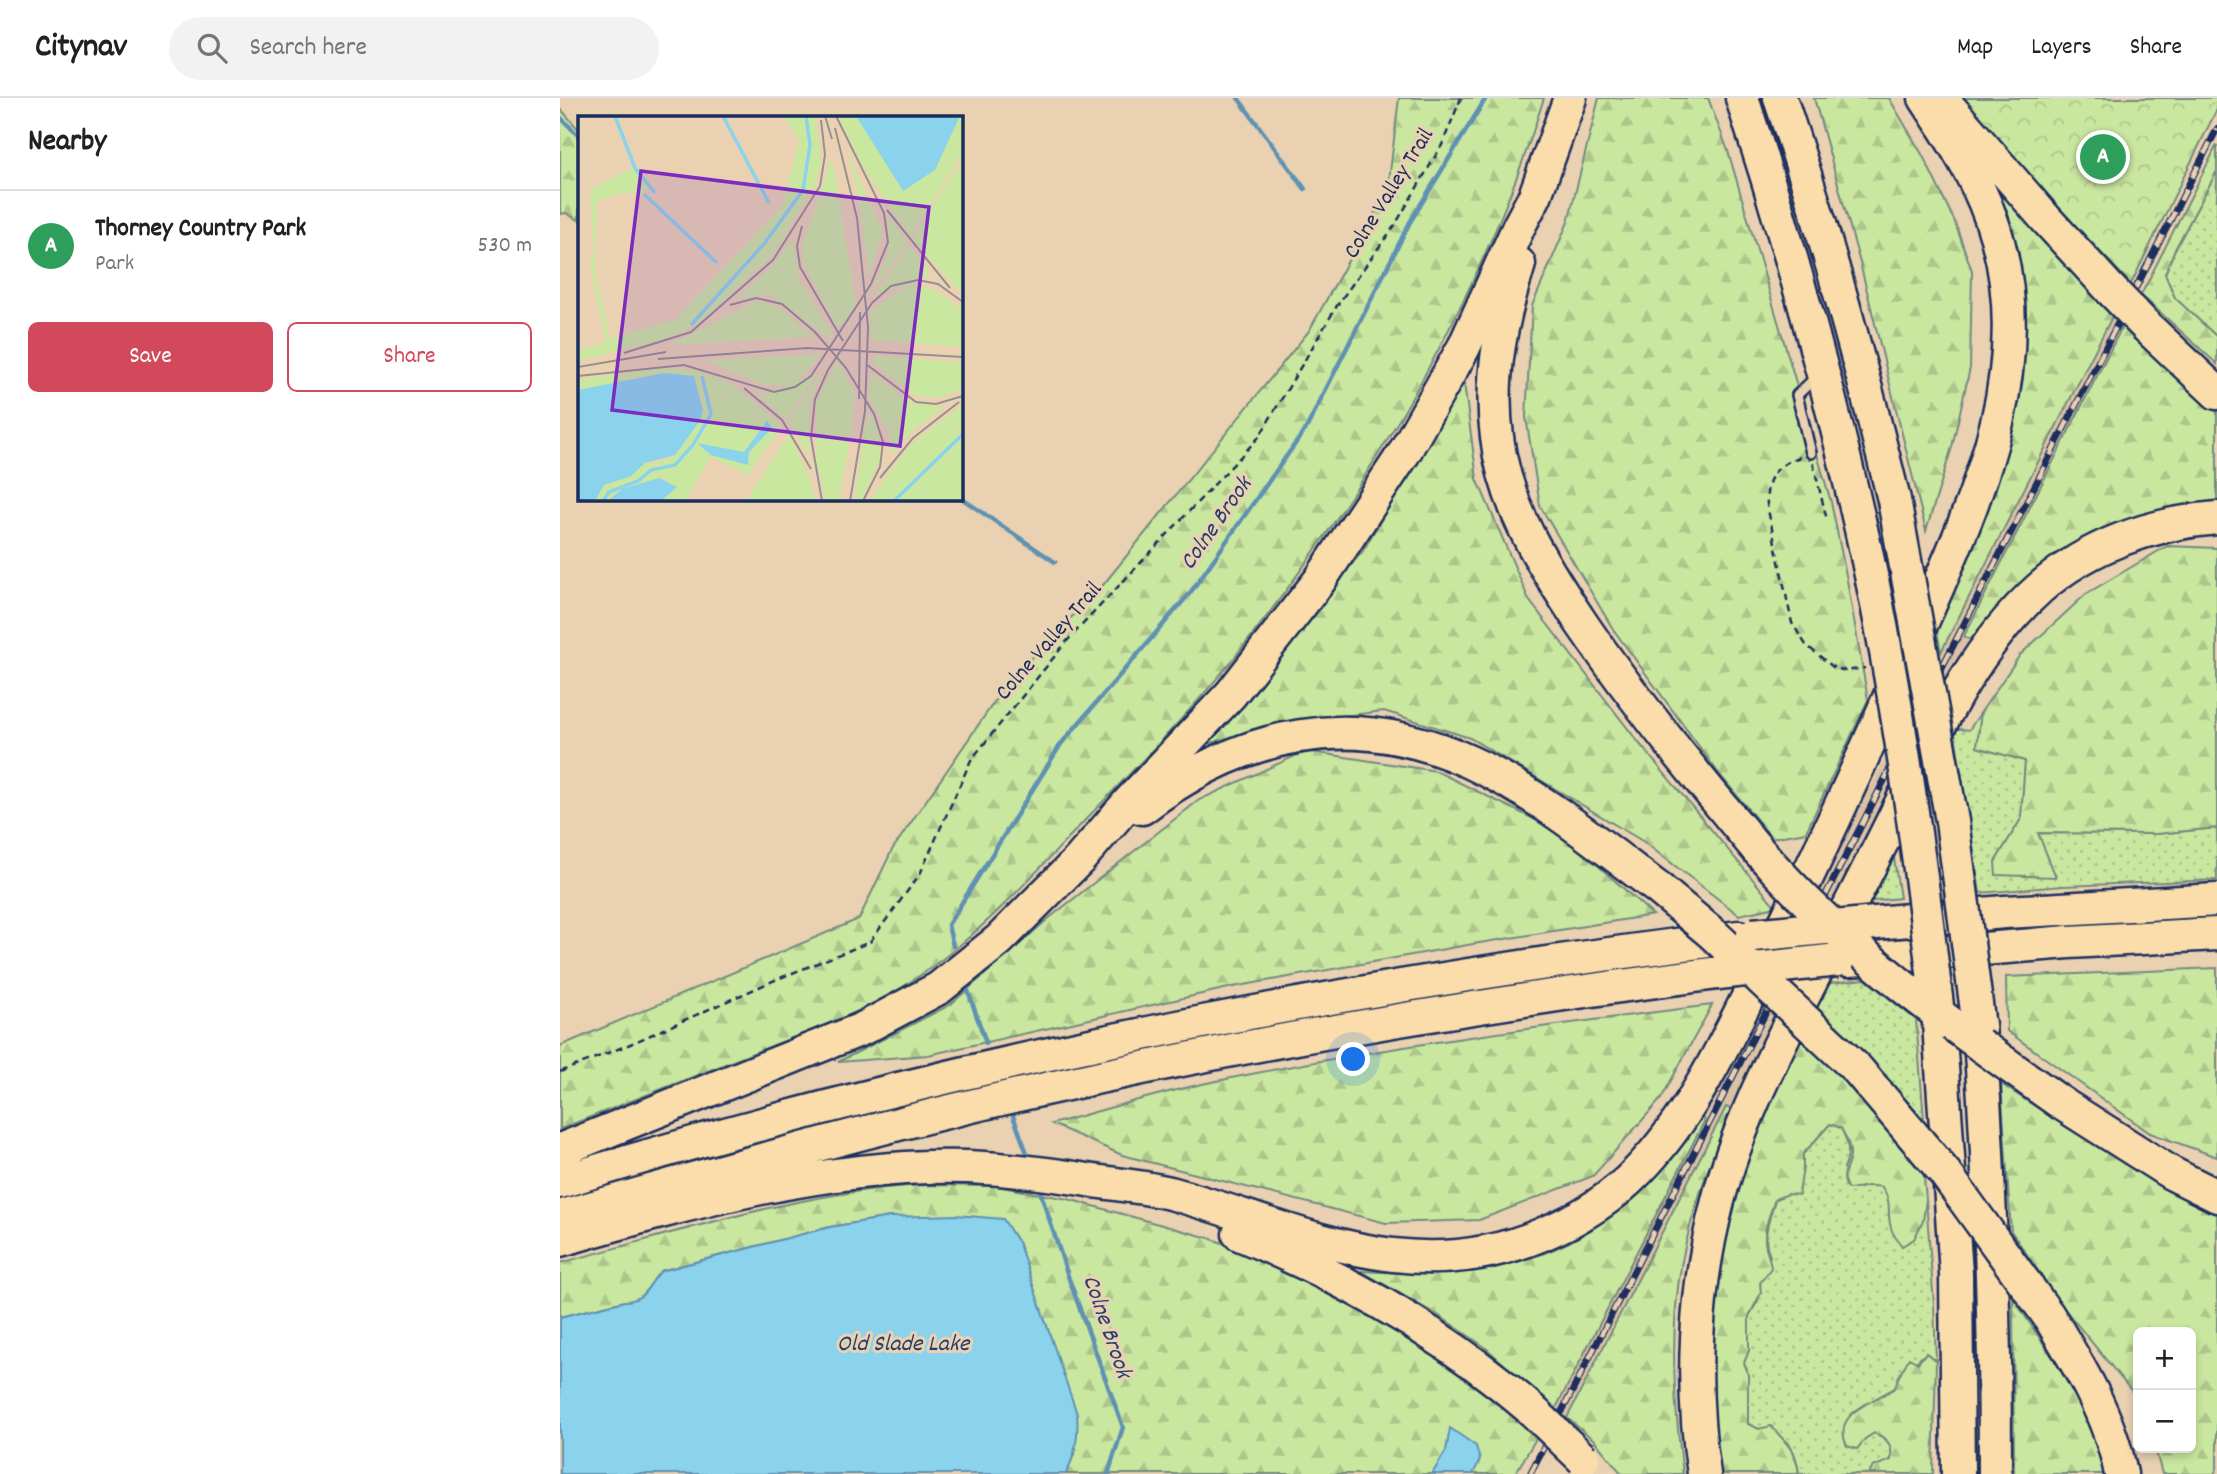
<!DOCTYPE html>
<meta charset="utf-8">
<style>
:root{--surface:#fff;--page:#f2f2f2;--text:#202124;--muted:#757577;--line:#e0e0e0;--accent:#d1495b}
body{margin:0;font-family:Dekko,sans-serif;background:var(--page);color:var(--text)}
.controls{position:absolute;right:21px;bottom:21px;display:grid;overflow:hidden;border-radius:10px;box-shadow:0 4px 10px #0003}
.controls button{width:63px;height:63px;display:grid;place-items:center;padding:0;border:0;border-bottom:2px solid var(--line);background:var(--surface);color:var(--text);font:35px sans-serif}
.you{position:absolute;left:794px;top:962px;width:24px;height:24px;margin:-18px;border:5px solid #fff;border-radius:50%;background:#1a73e8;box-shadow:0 0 0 10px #1a73e833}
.badge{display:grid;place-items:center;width:46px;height:46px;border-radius:50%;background:var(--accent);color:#fff;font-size:23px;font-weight:700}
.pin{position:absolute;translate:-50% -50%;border:4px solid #fff;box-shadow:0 2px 7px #0006}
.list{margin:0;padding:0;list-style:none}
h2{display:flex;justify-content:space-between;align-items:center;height:91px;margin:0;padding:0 28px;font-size:30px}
h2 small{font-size:23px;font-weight:400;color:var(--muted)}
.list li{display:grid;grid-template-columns:46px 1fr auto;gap:21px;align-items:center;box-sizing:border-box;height:112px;padding:0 28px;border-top:2px solid var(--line)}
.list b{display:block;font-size:26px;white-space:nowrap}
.list p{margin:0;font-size:23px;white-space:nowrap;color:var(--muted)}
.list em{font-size:23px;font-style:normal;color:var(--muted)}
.actions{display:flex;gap:14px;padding:21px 28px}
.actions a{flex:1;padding:16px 0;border:2px solid var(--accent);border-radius:10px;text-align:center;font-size:24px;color:var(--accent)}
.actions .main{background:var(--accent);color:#fff}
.icon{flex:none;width:38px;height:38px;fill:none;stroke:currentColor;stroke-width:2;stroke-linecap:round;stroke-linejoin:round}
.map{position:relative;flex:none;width:1657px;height:1376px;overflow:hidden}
header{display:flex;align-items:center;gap:42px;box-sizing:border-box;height:98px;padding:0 35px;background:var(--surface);border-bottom:2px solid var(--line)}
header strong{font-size:33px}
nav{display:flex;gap:38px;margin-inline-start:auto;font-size:24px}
.search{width:490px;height:63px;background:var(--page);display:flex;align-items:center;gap:18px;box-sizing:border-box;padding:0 24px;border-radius:38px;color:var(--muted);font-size:26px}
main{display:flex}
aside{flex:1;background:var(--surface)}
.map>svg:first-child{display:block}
.built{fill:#dcc2a5}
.grass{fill:url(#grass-dots);stroke:#728b7e;stroke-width:2}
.forest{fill:url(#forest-firs);stroke:#728b7e;stroke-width:2}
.park{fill:url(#park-crowns);stroke:#728b7e;stroke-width:2}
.water{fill:#8bd3ec;stroke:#5e91b3;stroke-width:2}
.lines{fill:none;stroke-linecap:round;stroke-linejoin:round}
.stream{stroke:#5e91b3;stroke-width:4.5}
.service-casing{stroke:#1b2f5e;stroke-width:14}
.motorway-casing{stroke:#1b2f5e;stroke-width:37}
.path{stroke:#1b2f5e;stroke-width:2.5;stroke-dasharray:7 5;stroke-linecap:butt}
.service{stroke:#e9d1b1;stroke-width:9}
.motorway{stroke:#fbddab;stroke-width:32}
.rail-casing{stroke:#1b2f5e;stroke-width:7}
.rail{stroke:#e9d1b1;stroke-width:4.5;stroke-dasharray:13;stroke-linecap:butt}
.motorway-bridge-casing{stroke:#1b2f5e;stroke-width:37;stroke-linecap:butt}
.motorway-bridge{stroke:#fbddab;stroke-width:32}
.labels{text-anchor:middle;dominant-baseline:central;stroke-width:6;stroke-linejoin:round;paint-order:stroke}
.street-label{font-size:23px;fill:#1b2f5e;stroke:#e9d1b1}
.water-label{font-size:24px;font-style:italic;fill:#263f6c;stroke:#e9d1b1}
.inset-river{fill:none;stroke:#8bd3ec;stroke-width:3.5}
.inset-road{fill:none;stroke:#979090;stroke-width:2}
.view{fill:#7b2cbf;fill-opacity:0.15;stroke:#7b2cbf;stroke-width:3.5}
.inset-edge{fill:none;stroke:#1b2f5e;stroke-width:3.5}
</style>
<header>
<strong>Citynav</strong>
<div class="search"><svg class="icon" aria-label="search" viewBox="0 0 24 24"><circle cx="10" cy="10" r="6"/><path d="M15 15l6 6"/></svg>Search here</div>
<nav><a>Map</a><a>Layers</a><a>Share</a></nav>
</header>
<main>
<aside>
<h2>Nearby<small></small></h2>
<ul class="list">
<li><span class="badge" style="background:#2e9e5b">A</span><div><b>Thorney Country Park</b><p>Park</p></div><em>530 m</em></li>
</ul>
<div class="actions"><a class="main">Save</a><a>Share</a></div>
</aside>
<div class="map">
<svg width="1657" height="1376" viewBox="0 0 1657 1376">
<defs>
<pattern id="grass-dots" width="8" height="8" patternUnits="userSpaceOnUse" patternTransform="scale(1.75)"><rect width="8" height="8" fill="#cae79f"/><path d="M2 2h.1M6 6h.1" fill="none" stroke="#adc68b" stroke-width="1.8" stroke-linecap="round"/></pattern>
<pattern id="forest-firs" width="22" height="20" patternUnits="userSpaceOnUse" patternTransform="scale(1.75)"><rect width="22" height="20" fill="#cae79f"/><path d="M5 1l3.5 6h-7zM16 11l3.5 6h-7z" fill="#adc68b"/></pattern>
<pattern id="park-crowns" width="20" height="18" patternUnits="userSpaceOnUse" patternTransform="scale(1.75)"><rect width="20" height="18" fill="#cae79f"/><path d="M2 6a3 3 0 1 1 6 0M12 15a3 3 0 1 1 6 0" fill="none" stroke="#adc68b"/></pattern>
</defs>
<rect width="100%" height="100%" fill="#e9d1b1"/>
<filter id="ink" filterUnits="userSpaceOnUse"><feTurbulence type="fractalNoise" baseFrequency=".0143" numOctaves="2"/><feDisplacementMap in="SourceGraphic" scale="14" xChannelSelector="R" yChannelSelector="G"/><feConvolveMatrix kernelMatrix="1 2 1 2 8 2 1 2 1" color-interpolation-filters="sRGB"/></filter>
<g filter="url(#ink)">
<path class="built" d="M1554 215 1564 225 1404 537 1413 543 1356 640 1171 1011 1166 1009 1007 1320 995 1312 1145 1022 1138 1017 1294 707 1300 710Z"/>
<path class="grass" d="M1657 73V239L1615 200 1605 176 1614 153Z
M1421 614 1417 649 1465 663 1461 721 1435 764 1477 735 1596 736 1657 730V782L1503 788 1420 795 1394 630 1409 632Z
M1332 747 1340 800 1303 804Z
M1305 881 1356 922 1364 1022 1291 942 1253 907 1263 886Z
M1270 1026 1281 1030C1288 1044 1291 1054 1284 1070L1300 1090 1310 1086 1322 1088 1330 1100 1329 1118 1342 1148C1360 1137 1363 1123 1366 1102L1374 1207 1376 1263 1366 1255 1338 1280 1335 1290 1313 1302 1297 1351 1305 1341 1314 1335C1328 1340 1333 1348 1331 1362L1313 1369 1309 1376H1239C1234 1335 1219 1341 1188 1326L1184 1265 1189 1252V1218L1198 1203 1200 1185 1210 1158C1201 1137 1210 1122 1215 1101L1228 1096 1243 1069V1056Z"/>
<path class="forest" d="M839 0H984C923 197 816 378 690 540 641 603 585 660 530 717 472 778 416 843 344 888 300 916 250 933 201 952 134 978 67 1004 0 1031V948L299 821 332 752 448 584 543 487 749 233 828 91Z
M1039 0H1148L1168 53 1271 404 1287 482 1308 602 1246 734 1212 740 1160 677 1053 531 980 408 966 319 972 208 1008 124Z
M1254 0H1329L1363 58 1394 122 1412 173 1410 270 1392 349 1366 433 1300 165Z
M0 10 19 32V122L6 115 0 116Z
M1657 47V73L1614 153 1605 176 1615 200 1657 239V266L1581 197Z
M1427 79 1438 85 1554 215 1381 554 1375 523 1441 363 1453 325 1460 288 1463 243Z
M1564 225 1657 314V407L1639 408 1413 543 1404 538Z
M903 278 917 381 969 502 1079 645 1216 809 1179 817 1084 744 910 640 824 613 717 626 637 649 803 453Z
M1607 448 1657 450V730L1596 736 1478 735 1496 779 1436 777 1435 764 1461 721 1465 663 1417 649 1421 614 1460 557 1526 496Z
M746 653 876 673 1002 735 1093 817 913 846 673 889 368 957 278 964 390 907 488 821 639 702Z
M1657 870V1059L1590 1035 1447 933 1446 879Z
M1152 907 1101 1001 1033 1078 919 1122 826 1125 562 1057 492 1026C543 1012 595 996 647 985 813 950 983 928 1152 907Z
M1239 935 1266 960 1363 1068 1366 1102 1363 1123 1354 1141 1342 1148C1338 1143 1334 1138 1332 1133 1325 1115 1334 1106 1322 1089 1310 1086 1300 1090 1288 1091 1279 1077 1288 1072 1290 1058 1291 1048 1285 1038 1281 1030L1270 1026 1243 1056V1069L1239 1097 1228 1096 1215 1101C1211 1114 1204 1128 1205 1142 1205 1151 1210 1160 1211 1170L1200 1185 1201 1195 1189 1218V1252L1184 1265 1188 1275V1326L1199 1331 1211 1328C1226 1344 1236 1353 1239 1376H1153L1146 1315 1160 1142 1194 1035Z
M1441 986C1511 1032 1581 1077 1657 1111V1371L1654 1376H1602L1595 1350H1631V1234H1578V1301L1502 1208 1451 1133Z
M1166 1009 1171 1011C1152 1060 1132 1111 1122 1163 1109 1233 1114 1306 1123 1376H1062L1034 1342 1007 1320Z
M1138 1017 1145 1022 995 1312 925 1249 881 1219 801 1173C888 1178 980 1176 1050 1117 1061 1108 1069 1095 1079 1085 1099 1062 1119 1040 1138 1017Z
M362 1087 436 1088 508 1101 649 1140 714 1164 867 1246 953 1314 977 1339 955 1376H506L516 1351 476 1197 459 1146 330 1119 270 1129 101 1173C88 1186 86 1203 65 1203L0 1219V1165C119 1134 239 1094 362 1087Z
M1453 1200 1521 1302 1551 1376H1454Z
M1366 1255 1376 1263 1373 1376H1309L1313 1369 1331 1362C1333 1348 1328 1340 1314 1335L1305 1341 1297 1351 1287 1348C1271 1314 1313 1305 1335 1290L1338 1280 1349 1260 1358 1265Z"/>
<path class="park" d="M1402 0H1657V11L1571 186 1482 93Z"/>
<path class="water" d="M396 1117 443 1121 459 1146 517 1316C519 1338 516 1356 506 1376H0V1219L65 1203C86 1203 88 1186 101 1173L270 1129 330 1119Z
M890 1330 916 1348 920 1362 913 1376H872L886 1353Z"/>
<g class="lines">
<path class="stream" d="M678 0 745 91
M0 19 19 38
M401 400 495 464
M393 848 388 827 501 646 630 495 747 329 850 124 926 0
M405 884 426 945
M453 1018 467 1055
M480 1093 509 1181 563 1329 548 1376"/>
<g class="service-casing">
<path id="service" d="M1251 355 1237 297 1256 279"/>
</g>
<g class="motorway-casing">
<path id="motorway" d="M1182 0C1231 151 1273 303 1307 458
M1220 0C1265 132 1301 267 1334 402
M1389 9 1485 120 1551 192
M959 166C941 223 929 279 937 339 945 409 984 469 1022 526 1076 605 1137 679 1198 752
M1588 230 1657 295
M582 710C682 634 793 610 910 664 979 696 1039 746 1099 791
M1326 824 1445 814 1657 802
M1288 862 1509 844 1657 836
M1379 925 1396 1176 1398 1376
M1419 926C1430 1076 1435 1226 1435 1376
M1504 1007 1611 1075 1657 1098
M0 1052 302 931 379 890 439 842 519 762 569 704 671 596 760 482 844 355 904 249 959 128 975 98 1010 0
M0 1084C385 966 780 888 1179 839
M3 1118C163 1072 323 1027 485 991 707 941 932 904 1158 875
M679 1136C786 1180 885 1236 972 1312
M0 1142C132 1104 270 1065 408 1069 451 1071 492 1076 534 1083 561 1087 588 1089 614 1096 742 1132 849 1193 983 1136 1019 1121 1051 1101 1078 1073 1129 1021 1162 951 1194 887 1250 777 1301 665 1350 552 1409 416 1484 272 1431 121 1416 78 1390 38 1365 0
M1488 1217C1518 1266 1550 1318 1561 1376
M1144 1376C1130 1286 1135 1191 1158 1103 1176 1033 1209 967 1241 903 1267 853 1292 802 1318 752 1365 661 1402 559 1480 490 1529 447 1593 425 1657 420"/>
</g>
<path class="path" d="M1240 359C1215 367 1205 381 1207 407L1232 525 1246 547 1273 569 1285 573 1305 570
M1253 365 1267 422
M0 974 68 947 215 882 310 844 360 776 411 662 507 543 699 339 778 206 835 127 882 47 901 0"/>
<use href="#service" class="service"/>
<use href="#motorway" class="motorway"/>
<g class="rail-casing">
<path id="rail" d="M970 1376 1657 31"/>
</g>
<use href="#rail" class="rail"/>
<g class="motorway-bridge-casing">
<path id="motorway-bridge" d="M1551 192 1588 230
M1334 402 1392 723 1418 921
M1307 458C1340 612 1361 769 1379 925
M1198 752C1287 854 1395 930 1504 1007
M1099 791 1153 836 1297 971 1385 1075 1488 1217
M1193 837 1326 824
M1158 875 1278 862
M972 1312 1023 1361"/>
</g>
<use href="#motorway-bridge" class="motorway-bridge"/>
</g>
</g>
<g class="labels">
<g class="street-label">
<text transform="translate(830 96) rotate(-58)">Colne Valley Trail</text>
<text transform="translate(490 544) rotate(-49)">Colne Valley Trail</text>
</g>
<g class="water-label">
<text transform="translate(657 426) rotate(-55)">Colne Brook</text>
<text transform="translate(546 1229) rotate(71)">Colne Brook</text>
<text x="343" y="1247">Old Slade Lake</text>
</g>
</g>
<g transform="translate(18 18)">
<rect width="385" height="385" fill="#e9d1b1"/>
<path d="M385 48V169L338 120ZM297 192 296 198 304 202 296 219 304 215 347 218 385 227V231L293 224 292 195ZM262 261 270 278 277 276 276 294 275 304 258 313 266 319 254 345 247 340 249 318 241 311 242 300 251 273Z" fill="#cae79f"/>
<path d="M205 0H238L243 45 238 68 194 140 123 205 94 221 0 245V235L28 226 12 149 16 136 12 74 58 50 70 67 66 78 44 77 19 85 17 152 32 223 97 204 205 89 221 24ZM269 36 305 115 291 160 281 82ZM254 41 278 188 264 209 258 210 225 147 224 131ZM385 41 375 63 338 120 385 169V179L334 123ZM310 99 329 126 291 181 311 136ZM214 123 221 163 257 222H251L193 179 160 182 193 151ZM330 128 351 153 349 161 297 180ZM333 167 359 175 385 194V227L305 215 307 223 296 221 304 202 296 198 297 192ZM179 185 201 191 236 221 91 229ZM244 238 220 265 199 270 183 268 127 244ZM296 239 385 247V274L357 282 338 280 295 248ZM259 244 277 276 272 283 262 261 251 273 241 311 251 324 246 331 250 333 249 344H256L258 328 266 319 258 317V313L275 304 261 385H248L238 343V287ZM81 252 116 254 152 267 204 309 170 359 133 341 107 385H83L96 372 85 362 54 370 30 385H17L26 369 67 347 84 346 100 337 125 295 116 260 86 257 0 274V264ZM244 255 231 291V339L210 306ZM240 257 208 304 177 276 187 278ZM293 257 333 286 366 291 333 316 313 339 311 317 291 283ZM290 295 300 314 303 340 283 385H276ZM211 318 232 363 237 385H168Z" fill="#cae79f"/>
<path d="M260 0H385V36L332 121 283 48ZM385 289V385H291L333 328Z" fill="#cae79f"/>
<path d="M278 0H382L357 54 325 75ZM86 257 116 260 125 295 122 305 97 339 67 347 53 360 26 369 17 385H0V274ZM189 305 194 312 171 336 170 349 133 339 119 327 166 336ZM81 362 99 371 83 385H30L44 373Z" fill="#8bd3ec"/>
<path class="inset-river" d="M37 0 57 52 77 77M145 0 191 87M66 78 139 147M113 209 186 128 225 74 232 29 228 0M25 385 31 376 60 365 73 354 97 349 115 329 133 298 124 260M316 385 385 318"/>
<path class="inset-road" d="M247 0 254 23M257 12 279 102 290 211 287 295 272 385M309 94 372 172M224 110 219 130 222 151 265 225M152 189 178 182 204 188 237 216 268 252 296 298 305 326 302 351 285 385M46 237 113 216 195 144 242 70 247 39 243 4M80 243 229 232 385 241M288 248 338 286 358 288 385 280M0 251 88 236M0 260 106 249 196 276 217 271 233 260 293 168 310 126 306 97 258 0M166 272 204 304 233 353M281 283 282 196M302 362 335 322 381 286M244 385 233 322 237 283 250 254 294 187 313 170 340 164 360 168 385 186"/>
<path class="view" d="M63 55 351 91 322 330 34 294Z"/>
<rect width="385" height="385" class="inset-edge"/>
</g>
</svg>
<div class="controls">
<button>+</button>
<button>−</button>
</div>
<div class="you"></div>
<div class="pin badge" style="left:1543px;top:59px;background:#2e9e5b">A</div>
</div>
</main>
